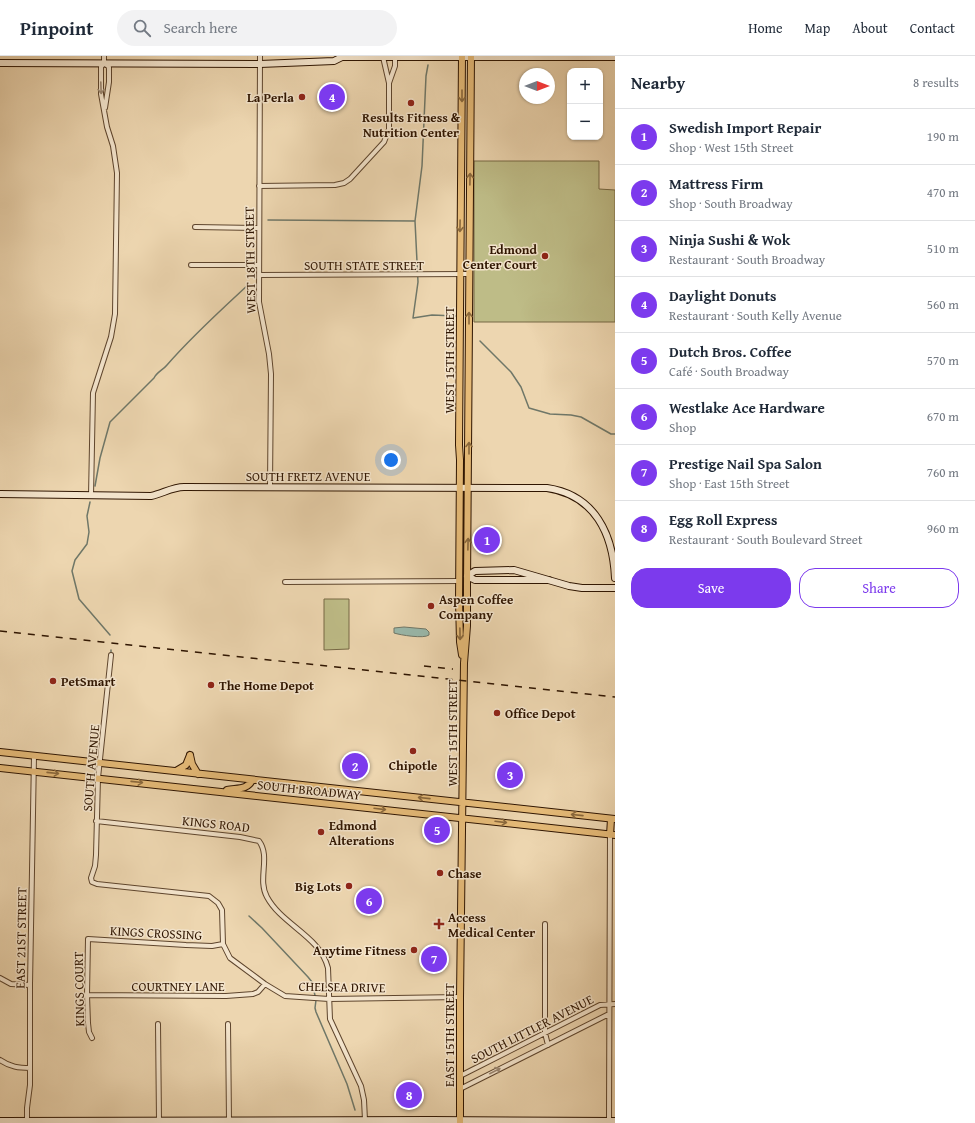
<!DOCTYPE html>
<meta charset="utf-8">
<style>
:root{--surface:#fff;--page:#f2f2f3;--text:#1f2937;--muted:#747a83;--line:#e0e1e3;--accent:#7c3aed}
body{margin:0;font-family:"Gentium Book Plus",serif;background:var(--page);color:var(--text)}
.controls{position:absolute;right:12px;top:12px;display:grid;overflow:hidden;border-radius:8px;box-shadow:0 1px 3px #0004}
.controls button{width:36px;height:36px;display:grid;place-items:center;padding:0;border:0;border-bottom:1px solid var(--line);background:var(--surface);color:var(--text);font:20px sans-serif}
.compass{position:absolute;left:519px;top:12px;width:36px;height:36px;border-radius:50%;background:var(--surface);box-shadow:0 1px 3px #0004;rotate:90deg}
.you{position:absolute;left:391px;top:404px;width:14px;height:14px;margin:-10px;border:3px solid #fff;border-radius:50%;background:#1a73e8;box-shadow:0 0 0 6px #1a73e833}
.badge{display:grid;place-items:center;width:26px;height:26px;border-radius:50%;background:var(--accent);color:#fff;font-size:13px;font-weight:700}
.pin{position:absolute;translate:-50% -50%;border:2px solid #fff;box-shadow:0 1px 4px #0006}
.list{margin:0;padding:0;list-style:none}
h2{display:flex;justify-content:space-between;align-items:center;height:52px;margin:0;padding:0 16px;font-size:17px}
h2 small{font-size:13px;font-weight:400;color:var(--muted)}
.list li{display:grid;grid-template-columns:26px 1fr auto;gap:12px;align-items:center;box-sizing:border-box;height:56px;padding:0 16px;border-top:1px solid var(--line)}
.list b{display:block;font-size:15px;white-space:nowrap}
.list p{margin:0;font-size:13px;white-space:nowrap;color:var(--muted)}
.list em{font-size:13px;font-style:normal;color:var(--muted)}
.actions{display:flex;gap:8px;padding:12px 16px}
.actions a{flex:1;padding:9px 0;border:1px solid var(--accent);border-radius:16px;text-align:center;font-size:14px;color:var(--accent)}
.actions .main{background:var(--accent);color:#fff}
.icon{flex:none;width:22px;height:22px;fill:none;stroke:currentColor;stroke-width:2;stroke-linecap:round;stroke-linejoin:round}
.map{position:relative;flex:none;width:615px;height:1067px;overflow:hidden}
header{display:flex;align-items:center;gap:24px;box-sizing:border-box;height:56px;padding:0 20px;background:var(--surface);border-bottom:1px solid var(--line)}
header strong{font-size:19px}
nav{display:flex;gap:22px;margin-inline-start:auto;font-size:14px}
.search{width:280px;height:36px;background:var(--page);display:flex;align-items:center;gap:10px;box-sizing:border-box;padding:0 14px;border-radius:22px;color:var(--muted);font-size:15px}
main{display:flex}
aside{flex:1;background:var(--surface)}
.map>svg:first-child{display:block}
.green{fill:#bebc87;stroke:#766844}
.water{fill:#99b9ac;stroke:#6f7768}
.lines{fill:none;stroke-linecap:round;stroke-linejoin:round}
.stream{stroke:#6f7768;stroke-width:1.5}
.street-casing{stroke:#5e452d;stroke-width:6}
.secondary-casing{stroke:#2f1501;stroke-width:8}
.primary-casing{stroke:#2f1501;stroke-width:8}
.street{stroke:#f3e4cc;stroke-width:4}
.secondary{stroke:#f3e4cc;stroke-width:6}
.primary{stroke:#e6bb78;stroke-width:6}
.rail{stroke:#2f1501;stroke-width:1.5;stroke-dasharray:7 7;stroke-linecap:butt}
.oneway{stroke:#9b8771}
.oneway2{stroke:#8a683c}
.poi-dot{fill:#8f2418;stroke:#f3e4cc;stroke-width:1.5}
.labels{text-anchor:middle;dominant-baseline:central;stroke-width:3;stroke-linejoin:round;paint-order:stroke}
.poi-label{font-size:13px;font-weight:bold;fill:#2f1501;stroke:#f3e4cc;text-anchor:start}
.street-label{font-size:13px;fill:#2f1501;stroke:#f3e4cc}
</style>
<header>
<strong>Pinpoint</strong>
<div class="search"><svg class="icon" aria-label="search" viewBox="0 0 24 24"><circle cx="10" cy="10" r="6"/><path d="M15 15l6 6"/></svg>Search here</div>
<nav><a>Home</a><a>Map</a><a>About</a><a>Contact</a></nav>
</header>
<main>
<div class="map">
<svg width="615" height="1067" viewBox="0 0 615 1067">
<rect width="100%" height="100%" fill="#edd6b0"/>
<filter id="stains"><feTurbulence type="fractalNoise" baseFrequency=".005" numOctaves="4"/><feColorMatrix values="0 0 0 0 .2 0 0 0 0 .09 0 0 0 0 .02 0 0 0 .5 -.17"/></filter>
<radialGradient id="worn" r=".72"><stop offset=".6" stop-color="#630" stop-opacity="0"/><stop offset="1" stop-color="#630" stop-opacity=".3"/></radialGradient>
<path class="green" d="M474 105H599V133L615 134V266H474Z
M324 543H349V593L324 594Z"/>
<path class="water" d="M404 571 426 573 429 576V579C424 583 400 579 394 577V572Z"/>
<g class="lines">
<path class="stream" d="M428 9 426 20 422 110 415 165 418 226 413 262 432 259 456 260
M268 164 415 165
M480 285 511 316 521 331 529 352 550 358 571 359 581 361 611 378H615
M95 430 100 402 110 366 154 322C157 316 163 314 167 309 192 280 221 254 249 228
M90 446 87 460 89 476 87 488 75 504 72 515 79 543 110 579
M111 598V594
M249 860 262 872 308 921 312 926 316 944 315 952 316 956 347 1028 355 1054"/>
<g class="street-casing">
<path id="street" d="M260 0 259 246 269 298 271 318 270 430
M104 7 109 11V26L105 52
M104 7V0
M389 27 395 10V1
M259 130 335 129 344 127 350 123 384 86 389 73V27L383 1
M195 171 259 172
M191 209H259
M259 219 469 218
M91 440 93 337 111 281 115 258 117 117 113 90 107 71 101 38V11L104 7
M285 526 459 525
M111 599 98 722 96 799 95 810 91 822 92 826 97 828 209 840 218 847 222 854 223 888 230 902 265 928 285 940 329 943 460 941
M96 765 240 781 259 785C271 801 257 823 267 841 282 869 320 880 328 912L330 963 361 1030 364 1044 365 1064
M545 868V977L548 989
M0 922 11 928 30 929
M87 939 226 940 253 938 258 936 265 928
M158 968 159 1065
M228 968 229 1065
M92 982 89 976 88 967 87 939 88 883 186 889 212 890 223 888
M0 1004C10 1011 19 1012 30 1012
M460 1020 600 949 615 948
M460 1033 609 958
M27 1065V1052L30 1029V929L34 700
M609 1065 610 779"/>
</g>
<g class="secondary-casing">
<path id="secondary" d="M0 7 260 8 334 5 342 1H615
M0 438 151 440C162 438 172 431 184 431L547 432C595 439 613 478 615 522
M549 524H475L467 520 475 515 514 514 569 530 582 532H615
M0 1065 431 1064 615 1065"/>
</g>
<g class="primary-casing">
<path id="primary" d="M462 599 460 586 459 545 460 404 459 389 462 0
M0 696 615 763
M190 699 192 708 198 718
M0 712 615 779
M176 715 186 709 190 699
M227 734C237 732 248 734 252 724
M610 779 611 763
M460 1067V941L464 607 467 570V528L471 0"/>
</g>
<use href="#street" class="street"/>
<use href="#secondary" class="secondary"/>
<use href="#primary" class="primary"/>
<path class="rail" d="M0 575 615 641
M424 610 453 613"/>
</g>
<defs><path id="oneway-shaft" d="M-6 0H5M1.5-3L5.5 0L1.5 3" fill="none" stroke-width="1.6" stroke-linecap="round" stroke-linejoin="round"/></defs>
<g class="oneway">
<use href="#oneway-shaft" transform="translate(101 32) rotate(88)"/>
<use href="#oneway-shaft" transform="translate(495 1015) rotate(-27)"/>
</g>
<g class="oneway2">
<use href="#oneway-shaft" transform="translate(462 40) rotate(90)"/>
<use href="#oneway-shaft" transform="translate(470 123) rotate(-89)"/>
<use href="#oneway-shaft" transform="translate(460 170) rotate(91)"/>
<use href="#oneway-shaft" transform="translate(469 262) rotate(-90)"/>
<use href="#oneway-shaft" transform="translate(469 392) rotate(-90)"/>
<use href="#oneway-shaft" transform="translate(468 488) rotate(-89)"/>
<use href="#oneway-shaft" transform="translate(460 578) rotate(89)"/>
<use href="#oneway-shaft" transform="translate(53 717) rotate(6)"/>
<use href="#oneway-shaft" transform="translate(137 726) rotate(6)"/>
<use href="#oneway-shaft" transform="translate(424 742) rotate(-174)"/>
<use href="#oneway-shaft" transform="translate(380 753) rotate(7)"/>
<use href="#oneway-shaft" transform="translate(577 759) rotate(-174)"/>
<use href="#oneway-shaft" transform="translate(501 766) rotate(7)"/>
</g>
<g class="poi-dot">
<circle cx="302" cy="41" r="4"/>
<circle cx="411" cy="47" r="4"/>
<circle cx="545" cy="200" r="4"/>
<circle cx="431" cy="550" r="4"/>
<circle cx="53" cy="625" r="4"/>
<circle cx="211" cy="629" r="4"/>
<circle cx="497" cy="657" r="4"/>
<circle cx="413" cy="695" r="4"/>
<circle cx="321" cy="776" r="4"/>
<circle cx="440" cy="817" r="4"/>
<circle cx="349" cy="830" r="4"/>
<path d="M437 862h4v4h4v4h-4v4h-4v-4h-4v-4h4z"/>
<circle cx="414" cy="894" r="4"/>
</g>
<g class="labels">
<g class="poi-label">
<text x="294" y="41" text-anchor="end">La Perla</text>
<text x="411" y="61" text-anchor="middle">Results Fitness &amp;<tspan x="411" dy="15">Nutrition Center</tspan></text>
<text x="537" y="193" text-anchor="end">Edmond<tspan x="537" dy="15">Center Court</tspan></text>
<text x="439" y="543">Aspen Coffee<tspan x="439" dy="15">Company</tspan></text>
<text x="61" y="625">PetSmart</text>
<text x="219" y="629">The Home Depot</text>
<text x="505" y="657">Office Depot</text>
<text x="413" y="709" text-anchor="middle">Chipotle</text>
<text x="329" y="769">Edmond<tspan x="329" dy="15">Alterations</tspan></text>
<text x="448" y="817">Chase</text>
<text x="341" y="830" text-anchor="end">Big Lots</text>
<text x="448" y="861">Access<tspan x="448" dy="15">Medical Center</tspan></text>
<text x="406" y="894" text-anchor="end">Anytime Fitness</text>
</g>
<g class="street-label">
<text transform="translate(250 204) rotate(-91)">WEST 18TH STREET</text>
<text x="364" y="209">SOUTH STATE STREET</text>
<text transform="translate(449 304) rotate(-90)">WEST 15TH STREET</text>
<text x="308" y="420">SOUTH FRETZ AVENUE</text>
<text transform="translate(452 677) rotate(-90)">WEST 15TH STREET</text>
<text transform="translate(91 712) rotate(-85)">SOUTH AVENUE</text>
<text transform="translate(309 734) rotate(6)">SOUTH BROADWAY</text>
<text transform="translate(216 768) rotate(6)">KINGS ROAD</text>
<text transform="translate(156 877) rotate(3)">KINGS CROSSING</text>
<text transform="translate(21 882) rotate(-89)">EAST 21ST STREET</text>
<text x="178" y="930">COURTNEY LANE</text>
<text transform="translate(342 931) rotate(1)">CHELSEA DRIVE</text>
<text transform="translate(79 933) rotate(-91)">KINGS COURT</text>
<text transform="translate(532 973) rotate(-27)">SOUTH LITTLER AVENUE</text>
<text transform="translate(449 979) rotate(-90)">EAST 15TH STREET</text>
</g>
</g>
<rect width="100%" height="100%" filter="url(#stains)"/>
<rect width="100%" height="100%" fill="url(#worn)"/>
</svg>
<div class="controls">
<button>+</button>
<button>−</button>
</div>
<svg class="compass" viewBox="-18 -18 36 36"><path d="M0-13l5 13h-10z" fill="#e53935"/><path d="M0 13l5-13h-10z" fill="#747a83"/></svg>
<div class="you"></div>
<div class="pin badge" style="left:487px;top:484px">1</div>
<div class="pin badge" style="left:355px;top:710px">2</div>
<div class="pin badge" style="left:510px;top:719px">3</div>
<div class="pin badge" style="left:332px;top:41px">4</div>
<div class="pin badge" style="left:437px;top:774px">5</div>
<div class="pin badge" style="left:369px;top:845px">6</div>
<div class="pin badge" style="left:434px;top:903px">7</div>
<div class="pin badge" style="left:409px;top:1039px">8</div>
</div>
<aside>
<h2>Nearby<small>8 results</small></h2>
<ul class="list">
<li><span class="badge">1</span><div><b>Swedish Import Repair</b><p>Shop · West 15th Street</p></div><em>190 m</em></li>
<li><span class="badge">2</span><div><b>Mattress Firm</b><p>Shop · South Broadway</p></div><em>470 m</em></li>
<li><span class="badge">3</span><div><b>Ninja Sushi &amp; Wok</b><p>Restaurant · South Broadway</p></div><em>510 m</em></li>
<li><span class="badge">4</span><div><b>Daylight Donuts</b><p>Restaurant · South Kelly Avenue</p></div><em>560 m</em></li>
<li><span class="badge">5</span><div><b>Dutch Bros. Coffee</b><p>Café · South Broadway</p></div><em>570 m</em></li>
<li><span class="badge">6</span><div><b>Westlake Ace Hardware</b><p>Shop</p></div><em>670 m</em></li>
<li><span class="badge">7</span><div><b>Prestige Nail Spa Salon</b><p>Shop · East 15th Street</p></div><em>760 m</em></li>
<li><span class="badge">8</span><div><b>Egg Roll Express</b><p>Restaurant · South Boulevard Street</p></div><em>960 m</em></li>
</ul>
<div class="actions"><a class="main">Save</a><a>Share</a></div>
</aside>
</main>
